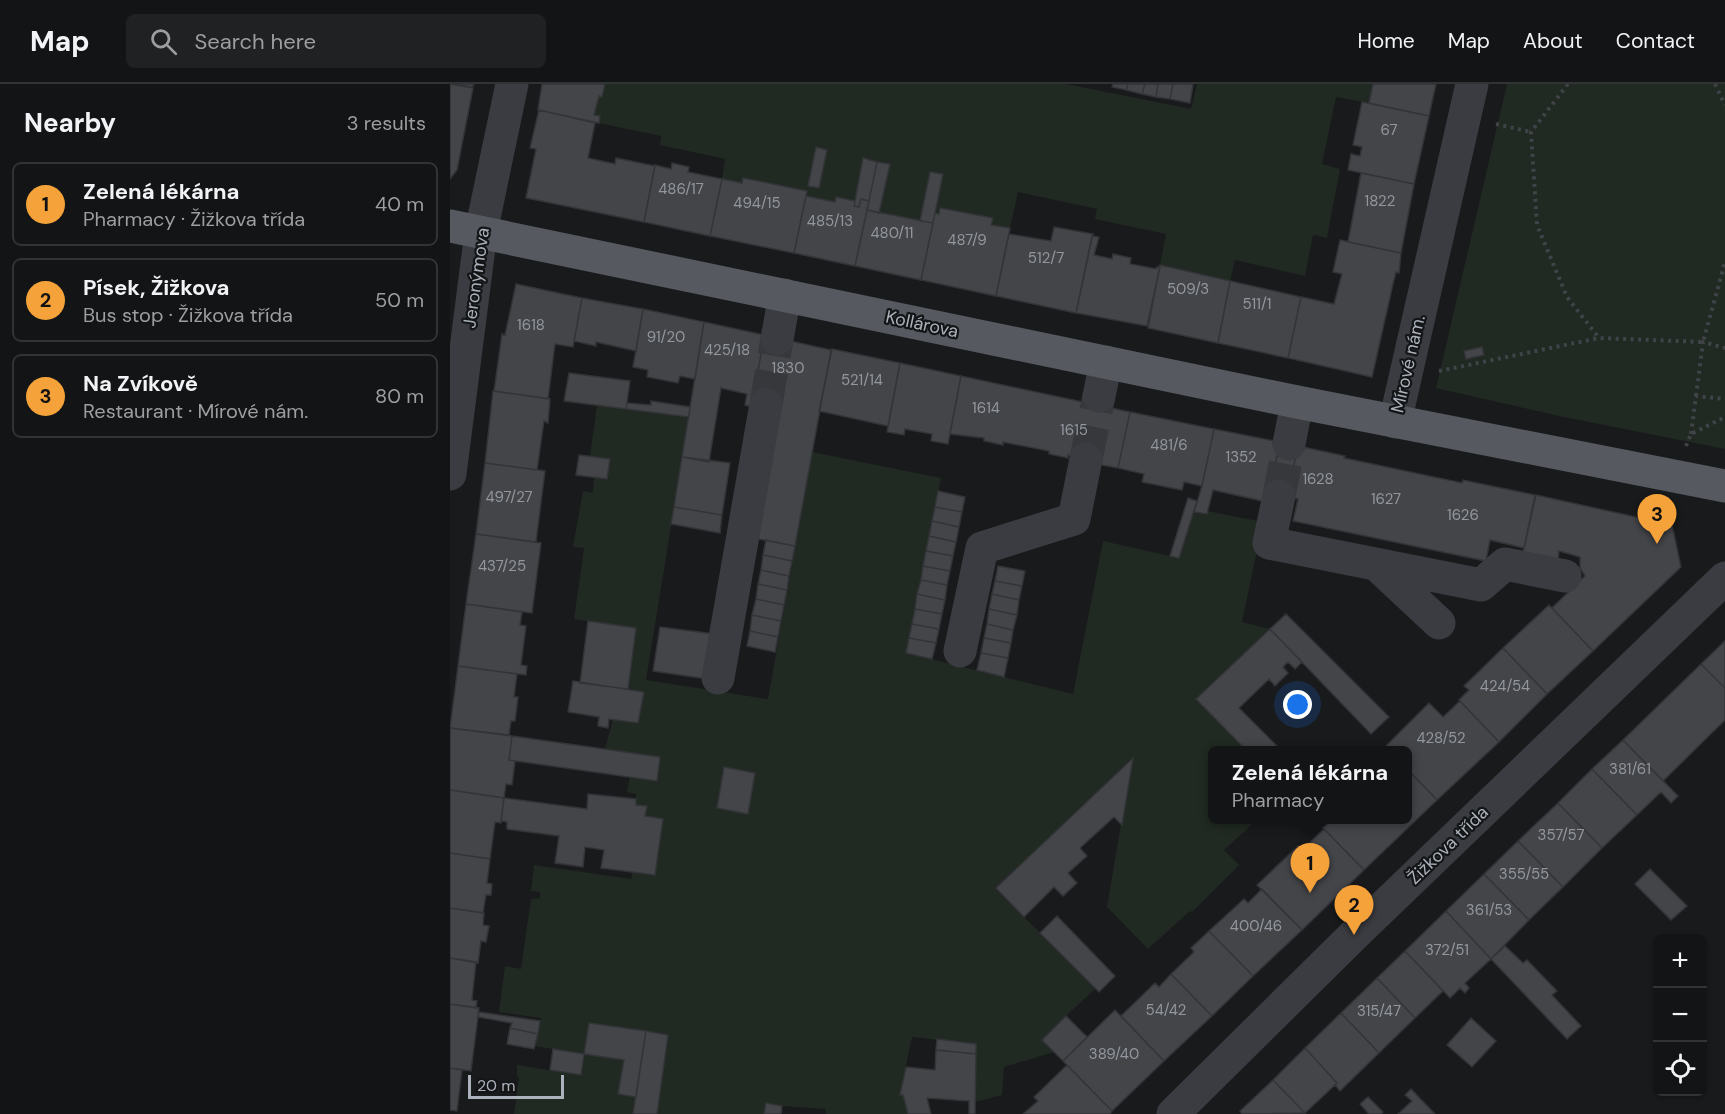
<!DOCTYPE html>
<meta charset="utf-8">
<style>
:root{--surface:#131415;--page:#202122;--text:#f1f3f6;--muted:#9d9ea0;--line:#323334;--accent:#f4a239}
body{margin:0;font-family:"DM Sans",sans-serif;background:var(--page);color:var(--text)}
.controls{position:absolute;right:18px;bottom:18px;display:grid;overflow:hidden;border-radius:9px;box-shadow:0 2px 4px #0004}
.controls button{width:54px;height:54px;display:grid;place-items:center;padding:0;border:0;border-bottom:2px solid var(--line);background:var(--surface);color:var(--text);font:30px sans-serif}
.scale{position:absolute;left:18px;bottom:15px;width:96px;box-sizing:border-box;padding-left:6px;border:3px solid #acb2bb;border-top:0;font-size:16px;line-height:21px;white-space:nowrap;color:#acb2bb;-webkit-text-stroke:4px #141517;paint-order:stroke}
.you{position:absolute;left:848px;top:621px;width:21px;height:21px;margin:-15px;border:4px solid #fff;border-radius:50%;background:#1a73e8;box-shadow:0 0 0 9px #1a73e833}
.badge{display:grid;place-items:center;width:39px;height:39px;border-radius:50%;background:var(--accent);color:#111;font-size:20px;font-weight:700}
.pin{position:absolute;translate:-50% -50px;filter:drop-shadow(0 2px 3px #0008)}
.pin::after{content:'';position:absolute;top:32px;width:21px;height:18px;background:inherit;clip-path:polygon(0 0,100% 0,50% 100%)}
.popup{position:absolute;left:758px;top:662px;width:204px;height:78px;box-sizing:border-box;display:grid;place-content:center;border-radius:9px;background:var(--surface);filter:drop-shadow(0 2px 4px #0005);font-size:20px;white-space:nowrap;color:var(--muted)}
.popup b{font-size:22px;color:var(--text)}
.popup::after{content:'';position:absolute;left:50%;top:100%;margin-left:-12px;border:12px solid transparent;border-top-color:var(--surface)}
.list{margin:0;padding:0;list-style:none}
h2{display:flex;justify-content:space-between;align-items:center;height:78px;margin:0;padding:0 24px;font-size:26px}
h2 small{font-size:20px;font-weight:400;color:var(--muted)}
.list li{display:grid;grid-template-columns:39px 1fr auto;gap:18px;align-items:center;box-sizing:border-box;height:84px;margin:0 12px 12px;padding:0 12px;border:2px solid var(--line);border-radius:9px}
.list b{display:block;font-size:22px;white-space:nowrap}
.list p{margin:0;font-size:20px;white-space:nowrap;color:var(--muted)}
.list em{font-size:20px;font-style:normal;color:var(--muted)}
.icon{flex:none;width:33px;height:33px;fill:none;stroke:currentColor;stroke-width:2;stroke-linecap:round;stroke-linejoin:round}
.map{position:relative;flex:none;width:1275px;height:1030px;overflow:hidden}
header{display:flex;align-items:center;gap:36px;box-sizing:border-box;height:84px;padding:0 30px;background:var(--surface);border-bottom:2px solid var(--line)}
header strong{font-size:28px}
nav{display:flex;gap:33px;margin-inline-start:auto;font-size:21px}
.search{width:420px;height:54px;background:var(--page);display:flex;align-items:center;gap:15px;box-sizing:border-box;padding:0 21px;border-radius:9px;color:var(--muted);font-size:22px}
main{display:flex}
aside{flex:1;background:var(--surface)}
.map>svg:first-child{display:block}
.green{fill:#212a22}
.building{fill:#444549;stroke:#333438;stroke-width:1.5}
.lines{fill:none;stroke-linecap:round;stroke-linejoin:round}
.minor-tunnel{stroke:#36383c;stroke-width:33;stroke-dasharray:33 16;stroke-linecap:butt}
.path{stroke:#404348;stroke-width:4;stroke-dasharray:3 4.5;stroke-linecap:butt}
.minor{stroke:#3a3c41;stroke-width:33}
.major{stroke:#565960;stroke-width:33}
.labels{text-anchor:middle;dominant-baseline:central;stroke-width:4.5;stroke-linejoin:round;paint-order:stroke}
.number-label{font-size:15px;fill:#92979e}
.street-label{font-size:18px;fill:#acb2bb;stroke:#141517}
</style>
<header>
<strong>Map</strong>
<div class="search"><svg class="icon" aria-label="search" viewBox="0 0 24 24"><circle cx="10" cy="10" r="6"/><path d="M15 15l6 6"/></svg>Search here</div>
<nav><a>Home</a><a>Map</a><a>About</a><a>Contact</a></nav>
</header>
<main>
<aside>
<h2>Nearby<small>3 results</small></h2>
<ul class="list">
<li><span class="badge">1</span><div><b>Zelená lékárna</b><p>Pharmacy · Žižkova třída</p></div><em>40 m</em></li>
<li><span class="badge">2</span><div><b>Písek, Žižkova</b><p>Bus stop · Žižkova třída</p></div><em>50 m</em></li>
<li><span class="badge">3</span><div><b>Na Zvíkově</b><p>Restaurant · Mírové nám.</p></div><em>80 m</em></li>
</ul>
</aside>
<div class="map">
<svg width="1275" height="1030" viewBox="0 0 1275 1030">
<rect width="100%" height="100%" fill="#191a1c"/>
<path class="green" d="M155 0H616L741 25 747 0H923L919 19 886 13 872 80 890 85 877 154 863 151 855 192 785 176 780 197 710 181 716 150 645 135 647 125 568 108 560 144 541 141 542 134 491 124 489 130H485L483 139 417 126 386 113 385 118 272 95 275 75 210 61 211 52 149 39 150 32 144 31 149 12Z
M1057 0H1275V365L1109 332 986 304Z
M147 321 239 333 196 596 318 615 362 368 491 394 456 569 623 610 653 457 729 474 744 428 756 430 757 427 813 438 792 538 820 545 746 615 796 666H762V736H807L774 766 789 781 742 828 740 827 698 865 657 823 682 674 546 804 645 905 616 932 604 968 554 983 552 1011 525 1018 526 960 462 953 450 1010 453 1011 458 1030H376V1025L332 1022 317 1019 314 1030H64L69 993H67V981L130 991 134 970 85 962 91 934 49 928 55 882 71 885 81 815 90 814V808L81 807 84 781 181 795 183 788 205 790 213 735 195 732 197 722 186 721V710L177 708 180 693 207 696 210 673 155 665 163 635 188 639 193 608 178 605 185 544 124 535 134 464 123 463 133 407 143 409 144 393 157 395 160 375 140 372Z"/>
<path class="building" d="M0 0 23 4 7 86 0 95Z
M4 0H24L22 3Z
M92 0H155L152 13 149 12 144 31 150 32 149 39 88 26Z
M663 0H678L676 6 662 3Z
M678 0H695L692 10 676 6Z
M695 0H708L706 13 692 10Z
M708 0H723L720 15 706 13Z
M723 0H743L740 19 720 15Z
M923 0H986L979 32 919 19Z
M912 18 979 32 964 100 898 86 901 70 910 72 912 63 903 61Z
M89 26 145 39 138 74 165 80 166 74 205 82 194 138 76 114 86 65 80 64Z
M366 63 377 66 369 104 358 102Z
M413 74 427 78 419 117 411 115 409 123 404 122Z
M427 78 440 80 429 129 417 126Z
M222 79 239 83 238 88 272 95 260 152 194 138 205 81 221 85Z
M480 88 493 90 483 139 470 137Z
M911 89 964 100 951 169 898 158Z
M293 94 357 107 344 169 260 152 272 95 292 99Z
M356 112 385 118 386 113 405 117 404 122 409 123 411 115 419 117 405 182 344 169Z
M490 124 543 134 541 141 560 144 546 212 471 196 485 129 489 130Z
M417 126 483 139 471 196 405 182Z
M604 143 643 150 626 229 546 212 559 150 601 157Z
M642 152 649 153 644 171 662 175 663 170 681 174 680 180 706 185 707 183H710L697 242 626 229Z
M890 156 951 169 949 189 946 188 943 200 922 293 838 274 851 213 884 220 892 190 883 188Z
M710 181 780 197 768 259 698 244Z
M780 197 851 213 838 274 768 259Z
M66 200 132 214 123 263 105 260 98 315 44 307 52 250 55 251Z
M132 214 193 225 186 267 146 258V262L124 257Z
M193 225 254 238 245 295 230 292 228 299 197 293 198 286 183 283Z
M254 238 314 251 302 323 295 321 297 310 271 304 259 378 232 373Z
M314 251 381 266 345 462 303 454V318Z
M1032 263 1034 271 1016 275 1014 267Z
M382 265 450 279 438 342 369 327Z
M450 279 511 292 498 360 481 357 482 350 455 345 454 351 437 348Z
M119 289 180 297 176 325 114 317Z
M511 292 680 328 668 384 651 381 652 378 618 371V374L599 370V367L553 358V361L534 357V354L500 350Z
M43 307 100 315 98 339 94 337 87 386 35 379Z
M201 317 240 323 239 333 176 325 177 319 201 321Z
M680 328 764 345 752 402 734 398 732 406 692 398 694 390 668 384Z
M764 345 830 358 817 418 763 406 757 430 744 428 752 402Z
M830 358 848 362 837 413 819 411Z
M848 362 895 372 894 374 1012 399 1013 396 1085 411 1074 464 1040 456 1036 477 843 437 848 415 837 413Z
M129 371 160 375 157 395 126 391Z
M232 373 280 379 272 431 224 423Z
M35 379 95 387 86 458 26 450Z
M488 407 515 413 512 428 485 423Z
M1086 411 1222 441 1231 483 1143 567 1102 524 1135 492 1130 484V473L1109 467 1108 476 1073 469Z
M738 414 747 417 729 474 720 472Z
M224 423 272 431 270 449 221 440Z
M485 423 512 428 509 443 482 437Z
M482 437 509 443 506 458 479 452Z
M26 450 91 459 82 529 16 520Z
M479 452 506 458 503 472 476 467Z
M316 456 345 462 342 477 313 471Z
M476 467 503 472 500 487 473 482Z
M313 471 342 477 339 492 311 486Z
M473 482 500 487 497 501 471 496Z
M548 482 575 487 572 502 545 497Z
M311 486 339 492 337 506 308 500Z
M471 496 497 501 495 516 467 510Z
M545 497 572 502 569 516 542 510Z
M308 500 337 506 334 521 306 515Z
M467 510 495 516 492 530 465 525Z
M542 510 569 516 567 531 539 525Z
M306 515 334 521 331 537 302 531Z
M16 520 72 528 70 541 76 542 71 581 77 582 76 591 8 582Z
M1099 521 1143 567 1097 610 1053 564Z
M465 525 492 530 489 545 462 540Z
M539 525 567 531 563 546 537 540Z
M836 530 939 633 921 650 820 545Z
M302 531 331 537 328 553 300 547Z
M138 537 186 544 178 605 130 599Z
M462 540 489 545 486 559 459 554Z
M537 540 563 546 561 559 534 554Z
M210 543 264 550 257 595 203 587Z
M820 545 852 578 845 585 838 578 833 583 838 589 825 602 819 595 789 624 831 666H796L746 615Z
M300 547 328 553 325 568 297 562Z
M459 554 486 559 482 575 456 569Z
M534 554 561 559 558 574 531 569Z
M1275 557V604L1251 580Z
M1053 564 1097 610 1049 658 1009 616 1019 606 1014 602Z
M531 569 558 574 554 593 527 586Z
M1251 580 1275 604V636L1213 697 1173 656Z
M8 582 67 590 64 613H68L65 637H61L59 651 0 644Z
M123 597 194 608 188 639 159 635 158 644 148 642 149 633 118 628Z
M1010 617 1049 658 987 716 958 686V666H938L935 663 979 619 993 633Z
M0 644 62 652 59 676 65 677 62 701 56 700 54 714 0 706Z
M62 652 210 673 207 697 59 676Z
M1173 656 1228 712 1221 719 1211 708 1187 731 1142 685Z
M683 674 672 741 664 733 630 764 637 772 618 789 627 799 613 812 604 803 574 833 546 804Z
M274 683 305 689 298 730 267 724Z
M1142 685 1187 731 1152 764 1108 719Z
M958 686 987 716 914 786 873 744 882 736H958Z
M0 706 54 714 51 739 45 738 40 775 0 769Z
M138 710 186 715V721L197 722 195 732 213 735 205 791 151 784 154 766 135 763 133 783 105 779 109 752 57 745V738L51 737 54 714 137 725Z
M1108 719 1152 764 1113 803 1068 757Z
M874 745 914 786 852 846 807 801 848 762 852 766Z
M1068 757 1113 803 1079 836 1034 790Z
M0 769 40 775 37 799 42 800 41 811H36L33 829 0 824Z
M1200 785 1237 822 1221 836 1185 800Z
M1034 790 1079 836 1041 875 996 827Z
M812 805 852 846 803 892 759 847 794 815 798 819Z
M0 824 34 829 33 841 39 842 36 858 31 857 28 879 0 874Z
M996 827 1041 875 1015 899 1019 904 1015 909 1010 904 1000 914 955 867Z
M607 832 665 892 649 908 590 849Z
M759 847 803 892 762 932 721 890 744 868 741 864Z
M1055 862 1073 879 1077 876 1107 907 1102 911 1131 942 1117 955 1041 875Z
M955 867 993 907 965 934 927 894Z
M0 874 26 878 22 916 27 917 26 924 0 920Z
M721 890 762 932 714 977 671 932 705 899 709 903Z
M927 894 965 934 929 969 891 929Z
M0 920 29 924 21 987 0 984Z
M665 926 714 977 662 1027 613 977Z
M29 928 90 937 88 950 60 944 62 939 28 933Z
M891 929 929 969 890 1007 885 1001 887 999 855 964Z
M616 932 637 953 613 977 592 956Z
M1021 934 1046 957 1022 983 997 961Z
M139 939 196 947 186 1013 168 1010 174 976 134 970Z
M60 944 88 950 84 965 57 960Z
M196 947 218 951 207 1030H183Z
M487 955 526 960V970L486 966Z
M855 964 887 999 855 1029 823 996Z
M103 965 134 970 131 991 100 986Z
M486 966 526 970 525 1030H519V1017L477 1014 481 1030H458L453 1011H450L456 983 485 986Z
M617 981 662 1027 660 1030H573L588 1017 584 1013Z
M0 984 12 986 7 1027 0 1026Z
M823 996 855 1029 792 1030 790 1027Z
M961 1005 985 1030H948L962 1017 955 1011Z
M918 1013 933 1028 931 1030H919L910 1020Z
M316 1019 332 1022 331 1030H314Z"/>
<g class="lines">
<path class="minor-tunnel" d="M316 320 327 255
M636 375 649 312
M829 412 839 360"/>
<path class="path" d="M1118 0 1081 48 1087 141 1117 213 1149 254
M1265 0 1275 21
M1046 40 1081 48
M989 287 1149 254 1253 258 1275 178
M1246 312 1253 258 1275 264
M1241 350 1246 312 1275 315
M1236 362 1241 350 1275 333"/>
<path class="minor" d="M327 255 335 211
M649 312 656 278
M945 338 1022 0
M839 360 847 318
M0 390 31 148 62 0
M829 412 819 459 1031 501 1055 480 1115 492
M928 482 989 539
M510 567 532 464 624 435 636 375
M268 594 316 320
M723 1030 904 851 1275 494"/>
<path class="major" d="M0 142 847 318 1275 402"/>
</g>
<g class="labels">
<g class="number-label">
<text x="939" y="46">67</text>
<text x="231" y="105">486/17</text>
<text x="930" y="117">1822</text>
<text x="307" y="119">494/15</text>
<text x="380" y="137">485/13</text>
<text x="442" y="149">480/11</text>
<text x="517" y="156">487/9</text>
<text x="596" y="174">512/7</text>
<text x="738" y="205">509/3</text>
<text x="807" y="220">511/1</text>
<text x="81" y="241">1618</text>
<text x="216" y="253">91/20</text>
<text x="277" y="266">425/18</text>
<text x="338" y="284">1830</text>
<text x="412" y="296">521/14</text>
<text x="536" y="324">1614</text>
<text x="624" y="346">1615</text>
<text x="719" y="361">481/6</text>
<text x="791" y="373">1352</text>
<text x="868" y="395">1628</text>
<text x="59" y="413">497/27</text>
<text x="936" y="415">1627</text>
<text x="1013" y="431">1626</text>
<text x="52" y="482">437/25</text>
<text x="1055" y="602">424/54</text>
<text x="991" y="654">428/52</text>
<text x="1180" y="685">381/61</text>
<text x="1111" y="751">357/57</text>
<text x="1074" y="790">355/55</text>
<text x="1039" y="826">361/53</text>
<text x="806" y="842">400/46</text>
<text x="997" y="866">372/51</text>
<text x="716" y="926">54/42</text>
<text x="929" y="927">315/47</text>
<text x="664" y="970">389/40</text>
</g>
<g class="street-label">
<text transform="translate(26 194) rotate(-82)">Jeronýmova</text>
<text transform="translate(472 240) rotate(12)">Kollárova</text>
<text transform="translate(958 280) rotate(-77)">Mírové nám.</text>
<text transform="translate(998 761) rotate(-44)">Žižkova třída</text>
</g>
</g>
</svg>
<div class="controls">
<button>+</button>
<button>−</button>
<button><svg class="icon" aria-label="locate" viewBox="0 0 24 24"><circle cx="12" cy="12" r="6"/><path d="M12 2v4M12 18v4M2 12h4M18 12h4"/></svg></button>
</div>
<div class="scale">20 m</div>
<div class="you"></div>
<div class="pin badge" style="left:860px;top:809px">1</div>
<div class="popup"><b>Zelená lékárna</b>Pharmacy</div>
<div class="pin badge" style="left:904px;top:851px">2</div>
<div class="pin badge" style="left:1207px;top:460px">3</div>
</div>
</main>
